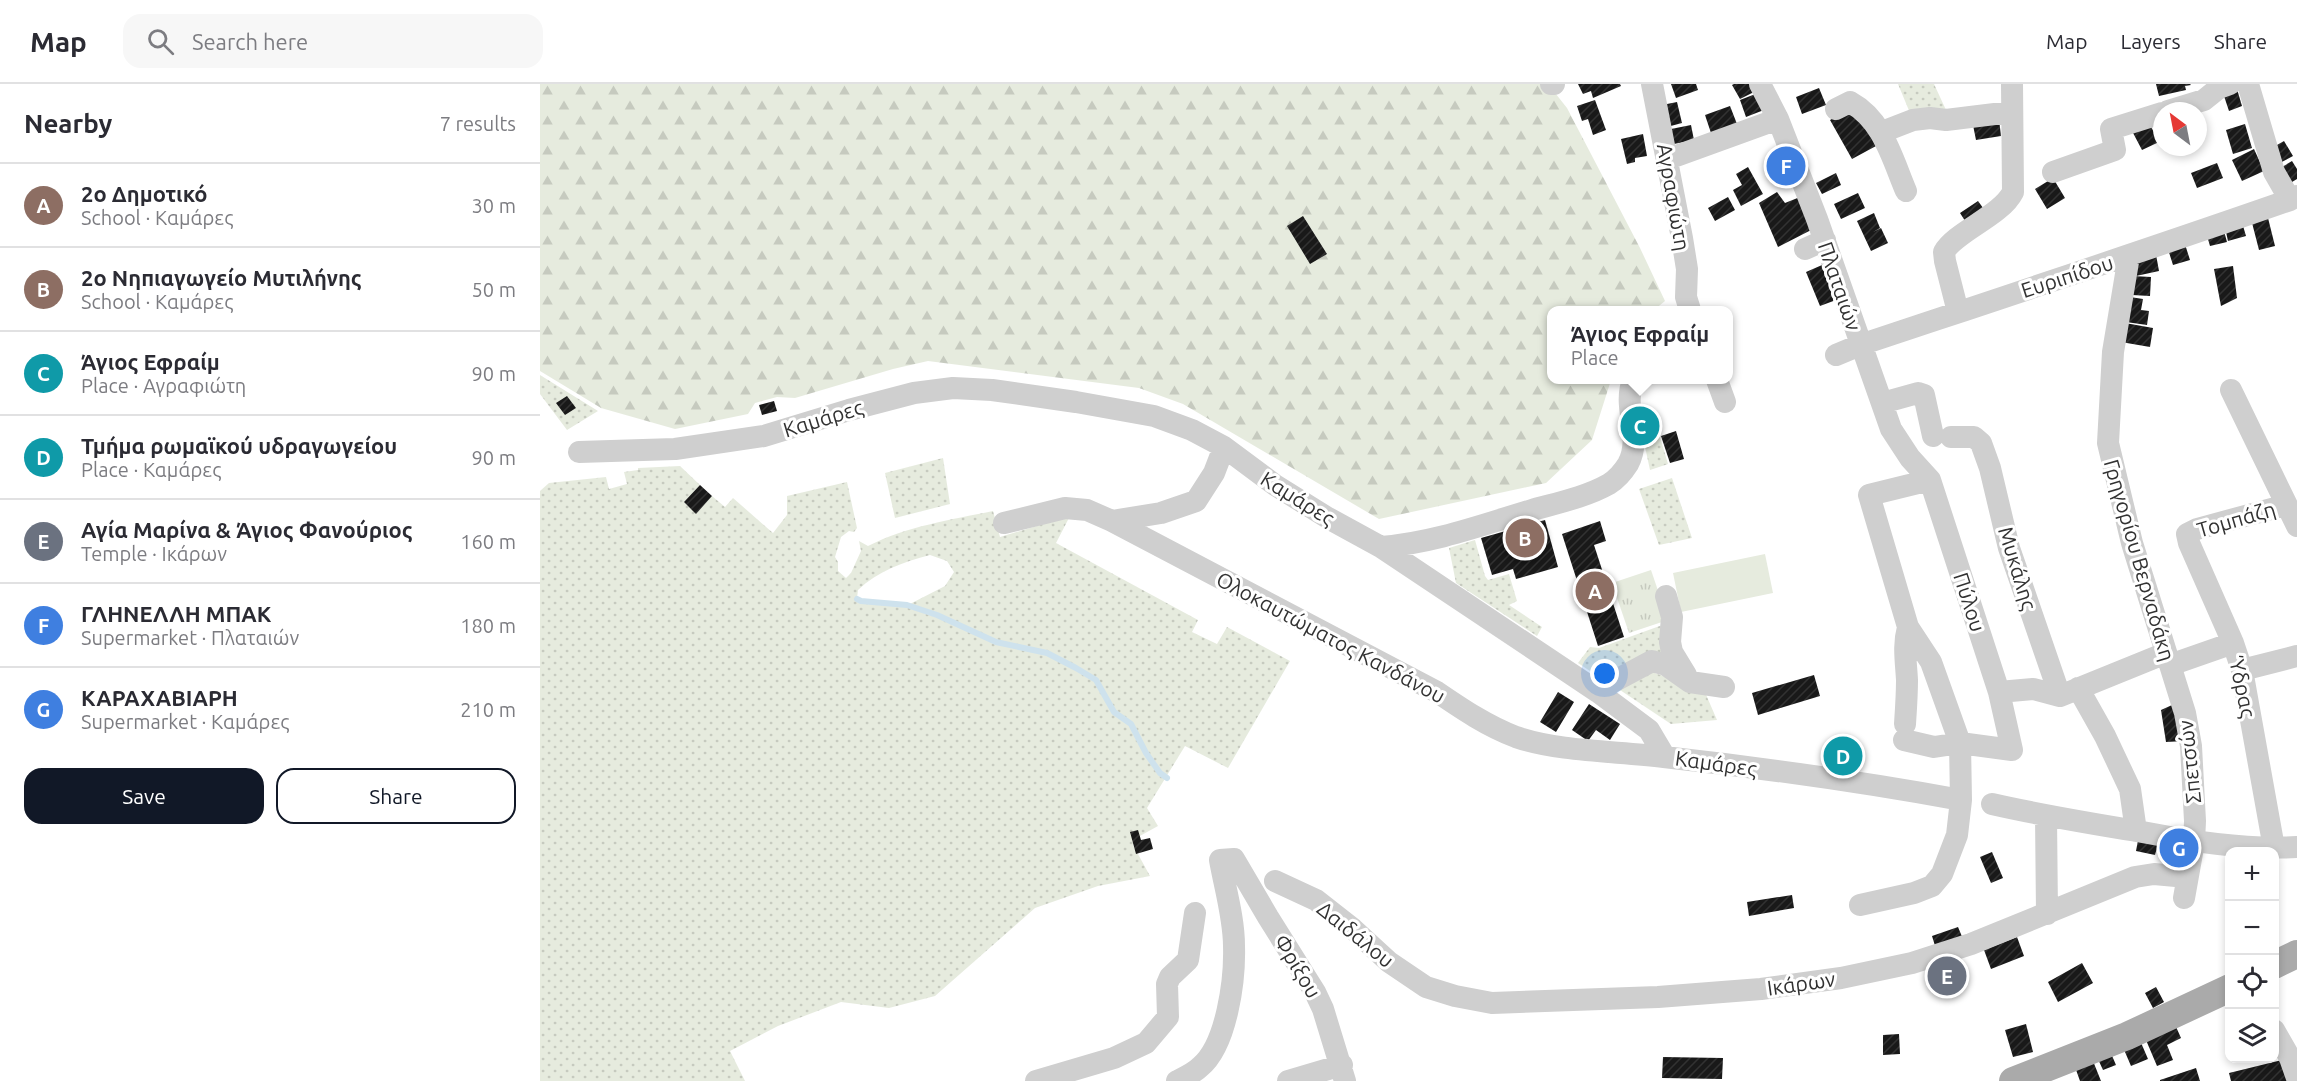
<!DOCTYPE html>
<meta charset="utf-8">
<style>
:root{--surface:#fff;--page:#f7f7f7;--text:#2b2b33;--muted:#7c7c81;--line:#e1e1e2;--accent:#111827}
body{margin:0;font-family:Ubuntu,sans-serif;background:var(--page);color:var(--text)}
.controls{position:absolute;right:18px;bottom:18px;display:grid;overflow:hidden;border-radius:12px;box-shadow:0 3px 9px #0003}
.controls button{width:54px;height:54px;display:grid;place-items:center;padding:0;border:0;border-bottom:2px solid var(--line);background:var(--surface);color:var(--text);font:30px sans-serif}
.compass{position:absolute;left:1613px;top:18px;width:54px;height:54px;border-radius:50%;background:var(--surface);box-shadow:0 3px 9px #0003;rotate:328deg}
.you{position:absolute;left:1065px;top:590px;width:21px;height:21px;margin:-15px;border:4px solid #fff;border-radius:50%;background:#1a73e8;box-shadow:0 0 0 9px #1a73e833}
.badge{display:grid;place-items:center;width:39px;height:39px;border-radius:50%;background:var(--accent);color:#fff;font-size:20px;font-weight:700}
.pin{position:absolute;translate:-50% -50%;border:3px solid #fff;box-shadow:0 2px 6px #0006}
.popup{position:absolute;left:1007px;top:222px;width:186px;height:78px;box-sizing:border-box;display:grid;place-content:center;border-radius:12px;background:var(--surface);filter:drop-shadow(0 2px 4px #0005);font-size:20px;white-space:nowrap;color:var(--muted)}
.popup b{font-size:22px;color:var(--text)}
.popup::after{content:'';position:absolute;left:50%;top:100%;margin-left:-12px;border:12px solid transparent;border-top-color:var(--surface)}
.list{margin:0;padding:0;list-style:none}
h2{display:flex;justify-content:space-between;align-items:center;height:78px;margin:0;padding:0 24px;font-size:26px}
h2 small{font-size:20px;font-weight:400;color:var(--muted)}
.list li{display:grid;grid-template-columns:39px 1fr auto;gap:18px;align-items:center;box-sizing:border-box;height:84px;padding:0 24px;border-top:2px solid var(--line)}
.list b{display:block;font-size:22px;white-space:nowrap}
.list p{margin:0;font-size:20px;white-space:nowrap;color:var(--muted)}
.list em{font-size:20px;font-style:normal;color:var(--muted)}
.actions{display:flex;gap:12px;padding:18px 24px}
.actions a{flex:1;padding:14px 0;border:2px solid var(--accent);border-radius:18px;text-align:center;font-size:21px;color:var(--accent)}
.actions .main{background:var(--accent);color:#fff}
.icon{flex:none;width:33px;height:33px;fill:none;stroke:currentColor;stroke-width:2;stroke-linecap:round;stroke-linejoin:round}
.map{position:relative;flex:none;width:1757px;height:997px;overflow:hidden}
header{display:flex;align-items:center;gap:36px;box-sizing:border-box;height:84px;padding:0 30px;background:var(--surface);border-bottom:2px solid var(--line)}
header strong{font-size:28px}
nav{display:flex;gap:33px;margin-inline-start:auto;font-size:21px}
.search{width:420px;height:54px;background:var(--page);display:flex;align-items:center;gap:15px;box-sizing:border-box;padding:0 21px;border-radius:18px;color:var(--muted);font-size:22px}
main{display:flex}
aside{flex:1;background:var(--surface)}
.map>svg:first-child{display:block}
.grass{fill:url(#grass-dots);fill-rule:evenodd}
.forest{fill:url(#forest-firs)}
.park{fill:url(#park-tufts)}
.pitch{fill:#e6ebde}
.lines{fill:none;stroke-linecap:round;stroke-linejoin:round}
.stream{stroke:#cee2ed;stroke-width:6}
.building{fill:url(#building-hatch)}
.minor{stroke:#cfcfcf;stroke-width:22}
.major{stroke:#aaa;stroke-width:28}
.labels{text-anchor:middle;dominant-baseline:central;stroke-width:6;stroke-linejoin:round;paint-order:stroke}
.street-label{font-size:21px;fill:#323232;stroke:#fff}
</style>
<header>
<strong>Map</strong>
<div class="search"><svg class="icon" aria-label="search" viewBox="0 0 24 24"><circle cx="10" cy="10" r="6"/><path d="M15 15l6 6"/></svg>Search here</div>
<nav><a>Map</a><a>Layers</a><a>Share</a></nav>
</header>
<main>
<aside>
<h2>Nearby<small>7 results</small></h2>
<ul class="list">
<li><span class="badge" style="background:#8d6e63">A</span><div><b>2ο Δημοτικό</b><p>School · Καμάρες</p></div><em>30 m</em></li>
<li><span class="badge" style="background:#8d6e63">B</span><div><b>2ο Νηπιαγωγείο Μυτιλήνης</b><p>School · Καμάρες</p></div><em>50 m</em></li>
<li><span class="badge" style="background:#0f9aa8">C</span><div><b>Άγιος Εφραίμ</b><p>Place · Αγραφιώτη</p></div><em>90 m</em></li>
<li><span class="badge" style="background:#0f9aa8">D</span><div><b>Τμήμα ρωμαϊκού υδραγωγείου</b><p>Place · Καμάρες</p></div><em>90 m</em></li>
<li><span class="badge" style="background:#6b7280">E</span><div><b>Αγία Μαρίνα &amp; Άγιος Φανούριος</b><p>Temple · Ικάρων</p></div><em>160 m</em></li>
<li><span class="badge" style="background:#3f7fe0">F</span><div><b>ΓΛΗΝΕΛΛΗ ΜΠΑΚ</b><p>Supermarket · Πλαταιών</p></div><em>180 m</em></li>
<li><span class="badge" style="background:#3f7fe0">G</span><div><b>ΚΑΡΑΧΑΒΙΑΡΗ</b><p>Supermarket · Καμάρες</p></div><em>210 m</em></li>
</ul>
<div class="actions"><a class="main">Save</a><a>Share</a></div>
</aside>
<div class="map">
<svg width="1757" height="997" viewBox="0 0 1757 997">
<defs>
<pattern id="grass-dots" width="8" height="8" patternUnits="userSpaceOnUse" patternTransform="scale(1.5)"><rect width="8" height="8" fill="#e6ebde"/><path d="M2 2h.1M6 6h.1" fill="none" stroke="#c6cabf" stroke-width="1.8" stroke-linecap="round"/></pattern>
<pattern id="forest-firs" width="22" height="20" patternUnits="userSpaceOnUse" patternTransform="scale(1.5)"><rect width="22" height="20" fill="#e6ebde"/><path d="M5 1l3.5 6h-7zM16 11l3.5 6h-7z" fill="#c6cabf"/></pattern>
<pattern id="park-tufts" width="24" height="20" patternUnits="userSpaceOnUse" patternTransform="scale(1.5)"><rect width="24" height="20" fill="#e6ebde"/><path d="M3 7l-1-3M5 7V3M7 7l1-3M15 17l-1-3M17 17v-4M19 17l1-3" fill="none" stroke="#c6cabf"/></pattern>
<pattern id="building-hatch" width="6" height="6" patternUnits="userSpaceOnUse" patternTransform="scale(1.5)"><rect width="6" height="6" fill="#191919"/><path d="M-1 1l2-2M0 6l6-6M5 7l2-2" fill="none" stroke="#323232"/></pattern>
</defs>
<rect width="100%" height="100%" fill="#fff"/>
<path class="grass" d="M1358 0H1394L1406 26 1370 29Z
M0 291 58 327 27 346 0 310Z
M1120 353 1128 380 1110 386 1104 358Z
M403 374 410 420 355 434 345 389Z
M140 382 160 401 144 418 156 429 172 412 185 423 193 414 233 449 247 431V412L307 398 317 444 314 448 309 447 301 453 295 473 298 478V487L306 494 311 489 321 467 319 457 328 462C368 442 410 436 453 427L460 453 530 432 516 459 658 536 652 548 677 560 687 543 750 577 688 684 645 662 607 724 618 742 598 753 593 761 610 792 558 802 495 824 395 912 349 924 301 918 238 942 190 967 205 997H0V407L9 399 66 393 69 405 87 400 84 388 98 386V384ZM390 471 407 477 414 488 405 502 368 521 321 517 317 514 318 506C338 487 363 478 390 471Z
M1132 394 1152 454 1119 461 1099 405Z
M935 456 945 492 948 496 969 490 977 517 969 521 1002 543 997 552 916 499 909 464Z
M1128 539 1125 569 1062 595 1038 579 1050 563 1059 564Z
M1106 586 1164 606 1177 636 1131 640 1074 602Z"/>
<path class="forest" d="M0 0H1008L1027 24 1100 164 1125 217 1114 226H1012V296H1071L1052 356 1006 399 839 435 643 320 599 304 388 277 353 285 255 314 237 313 215 319 208 330 135 345 61 324 0 287Z"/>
<path class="park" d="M1111 486 1128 536 1089 549 1072 499Z"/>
<path class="pitch" d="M1225 470 1233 509 1141 528 1133 489Z"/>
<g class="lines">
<path class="stream" d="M317 515 321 517 367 521 397 531 456 558 507 569 536 584 556 596 574 628 591 640 606 669 620 689 627 694"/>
</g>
<path class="building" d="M1038 0H1080L1081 2 1053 14 1051 7 1043 10Z
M1131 0H1156L1158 6 1136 14Z
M1194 0H1212L1216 7 1200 15 1192 1Z
M1616 0H1650L1651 1 1645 2 1646 6 1619 12Z
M1279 4 1286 21 1262 30 1256 13Z
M1697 5 1702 22 1689 27 1683 9Z
M1223 7 1229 24 1206 33 1200 16Z
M1055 16 1066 46 1053 51 1048 35 1042 37 1037 22Z
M1137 18 1142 39 1127 43 1122 21Z
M1190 22 1197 40 1171 49 1165 31Z
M1314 22 1336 62 1312 75 1290 36Z
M1459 35 1461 52 1436 56 1433 41Z
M1609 39 1619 58 1602 66 1592 47Z
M1705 40 1712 64 1693 70 1686 46Z
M1151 41 1154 56 1129 61 1126 46Z
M1103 50 1107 72 1095 74V78L1087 80 1081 55Z
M1744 57 1753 72 1738 80 1730 65Z
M1714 65 1724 87 1702 97 1692 76Z
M1752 77 1757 85V95L1747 101 1737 86Z
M1677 79 1683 94 1657 104 1651 89Z
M1208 83 1223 110 1201 122 1193 106 1202 101 1196 90Z
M1296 89 1301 101 1282 110 1276 99Z
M1513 94 1525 114 1507 125 1495 105Z
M1237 108 1245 119 1265 111 1277 143 1238 163 1219 119Z
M1318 109 1325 124 1301 135 1294 120Z
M1188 113 1195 126 1175 137 1168 124Z
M1438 117 1446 128 1427 140 1420 129Z
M1726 126 1735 162 1719 166 1710 131Z
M1334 129 1340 144 1333 148 1341 144 1348 159 1331 167 1317 137Z
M763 132 787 170 770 180 747 142Z
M1701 135 1706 152 1688 157 1684 139Z
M1682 140 1687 158 1670 162 1665 145Z
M1643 154 1650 176 1633 181 1626 159Z
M1615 165 1619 187 1596 192V172Z
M1289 178 1304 213 1280 222 1266 188Z
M1693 182 1697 214 1681 222 1674 185Z
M1593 192 1611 193 1610 212 1592 211Z
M1590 213 1603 215 1601 226 1609 227 1607 241 1586 238Z
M1585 239 1613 244 1610 263 1581 258Z
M27 312 36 324 25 331 16 319Z
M234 317 237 327 222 331 219 321Z
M1136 347 1144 375 1130 379 1121 352Z
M160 401 172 412 156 430 144 418Z
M1005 436 1018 483 976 495 973 485 952 491 941 454Z
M1060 437 1066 457 1054 461 1084 553 1058 562 1022 450Z
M1274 591 1280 612 1218 631 1212 609Z
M1018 608 1034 618 1016 648 1000 638Z
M1641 617 1645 657 1626 658 1621 626Z
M1049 620 1080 640 1070 656 1056 646 1048 657 1032 646Z
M598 746 601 756 610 754 613 765 596 770 590 748Z
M1599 751 1619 756 1615 771 1596 767Z
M1452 768 1463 794 1451 799 1440 773Z
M1252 811 1254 824 1209 832 1207 818Z
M1418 843 1423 855 1396 865 1392 852Z
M1477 853 1484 872 1451 885 1444 866Z
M1416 877 1423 892 1399 904 1392 889Z
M1542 879 1553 899 1518 918 1508 898Z
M1616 903 1624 918 1613 924 1605 909Z
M1633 936 1641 954 1627 961 1633 976 1617 982 1603 949Z
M1486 940 1493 968 1473 973 1465 946Z
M1359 950 1360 970 1343 971V951Z
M1599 954 1608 975 1591 982 1582 961Z
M1570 967 1576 981 1563 986 1557 973Z
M1123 973 1183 974 1182 995 1122 994Z
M1746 975 1752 997H1691L1689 989Z
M1553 977 1561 997H1540L1535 983Z
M1656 984 1660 997H1620V996Z"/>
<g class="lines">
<path class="minor" d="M1011 0H1014
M1112 0 1142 154 1147 185 1146 213 1150 226
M1220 0 1238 35 1277 135 1351 345 1370 374 1390 396 1459 608 1493 605 1520 612 1626 569
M1708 0 1734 88 1750 116
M1296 25 1310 18C1343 36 1352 74 1366 107
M1628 27 1664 16 1679 4 1690 0
M1342 48 1373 36 1390 34 1406 36 1471 28
M1128 75 1238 35
M1513 88 1575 66 1571 45 1622 29
M1265 165 1285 156
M1589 172 1573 268 1568 359 1592 459 1645 629 1651 662 1655 737 1654 758 1644 814
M1418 228 1405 177 1404 168C1415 148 1461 132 1473 108L1472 0
M1296 271 1320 261C1464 213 1607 166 1750 116L1757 112
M1177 296 1185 318
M1691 306 1757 442
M1342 319 1378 309 1384 311 1393 352
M1411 353H1434L1441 359 1450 384 1469 464 1520 612
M39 368 135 365 224 352 309 326 374 309 413 304 452 306 536 318 614 332 652 346 684 363 735 401 788 434 841 463 1058 608 1109 646 1125 673
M572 437 621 429 656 417 674 389 684 363
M464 439 525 424 547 426 572 437 897 608C922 625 947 642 976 653 1019 668 1078 667 1124 673 1223 684 1323 698 1421 716
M841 463C893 459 942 441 992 426 1017 419 1046 413 1069 400 1077 395 1083 388 1088 380 1103 352 1082 325 1093 296
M1126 512 1132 533 1130 558 1132 568 1146 591
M1630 581 1693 559
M1702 586 1757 572
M1538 604 1565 652 1590 705 1596 747
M1058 608 1067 601 1112 577 1126 581 1150 598 1184 603
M1365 640C1366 625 1367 611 1367 596 1366 577 1363 562 1368 543
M1364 656 1394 663 1420 659 1472 666 1459 608
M1452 720C1500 731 1548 739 1597 747 1650 757 1703 766 1757 763
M1506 732 1507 830
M1734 764 1702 586 1693 559 1649 459 1647 450 1657 445 1746 421
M735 797 776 816 813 845 849 878 886 903 915 912 952 919 1118 913 1221 905 1301 894 1372 879 1431 860 1595 793 1614 790 1647 793
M1320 821 1374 809 1392 802 1402 790 1417 751 1421 716 1420 659 1391 578 1368 543 1329 411 1390 396
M1734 946 1750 974 1757 994
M496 997 574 974 606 959 628 933 627 900 630 893 648 876 655 829
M637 997C645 993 654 989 660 983 687 961 695 895 694 862 694 834 685 804 680 776L694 775 728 833 775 908 783 925 805 997
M748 997 802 981"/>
<path class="major" d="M1734 881 1757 870
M1473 997 1587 952 1690 904"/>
</g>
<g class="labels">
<g class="street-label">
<text transform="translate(1134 113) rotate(80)">Αγραφιώτη</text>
<text transform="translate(1527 192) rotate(-18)">Ευριπίδου</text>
<text transform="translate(1300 202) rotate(71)">Πλαταιών</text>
<text transform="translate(283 334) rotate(-17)">Καμάρες</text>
<text transform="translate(758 414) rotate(32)">Καμάρες</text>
<text transform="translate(1696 435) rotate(-16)">Τομπάζη</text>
<text transform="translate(1600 476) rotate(74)">Γρηγορίου Βερναδάκη</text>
<text transform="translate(1478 484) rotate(73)">Μυκάλης</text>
<text transform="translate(1430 518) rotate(72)">Πύλου</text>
<text transform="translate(791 553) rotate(28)">Ολοκαυτώματος Κανδάνου</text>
<text transform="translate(1703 603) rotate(78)">Ύδρας</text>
<text transform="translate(1649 678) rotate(-96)">Σπετσών</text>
<text transform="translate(1176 679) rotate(8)">Καμάρες</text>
<text transform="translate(816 850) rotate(39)">Δαιδάλου</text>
<text transform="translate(758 882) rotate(59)">Φρίξου</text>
<text transform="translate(1261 899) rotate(-8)">Ικάρων</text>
</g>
</g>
</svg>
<div class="controls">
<button>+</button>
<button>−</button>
<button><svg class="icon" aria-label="locate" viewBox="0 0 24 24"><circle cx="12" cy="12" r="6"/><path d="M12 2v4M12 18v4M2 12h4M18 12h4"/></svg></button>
<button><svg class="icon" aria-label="layers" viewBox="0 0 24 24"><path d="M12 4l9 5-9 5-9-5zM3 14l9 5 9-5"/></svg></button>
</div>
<svg class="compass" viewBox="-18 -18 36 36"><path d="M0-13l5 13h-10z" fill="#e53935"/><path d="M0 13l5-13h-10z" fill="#7c7c81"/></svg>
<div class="you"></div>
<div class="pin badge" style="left:1055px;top:507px;background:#8d6e63">A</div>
<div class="pin badge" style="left:985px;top:454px;background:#8d6e63">B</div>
<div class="pin badge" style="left:1100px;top:342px;background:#0f9aa8">C</div>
<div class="popup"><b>Άγιος Εφραίμ</b>Place</div>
<div class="pin badge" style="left:1303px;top:672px;background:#0f9aa8">D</div>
<div class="pin badge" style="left:1407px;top:892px;background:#6b7280">E</div>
<div class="pin badge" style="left:1246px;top:82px;background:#3f7fe0">F</div>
<div class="pin badge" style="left:1639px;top:764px;background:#3f7fe0">G</div>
</div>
</main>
